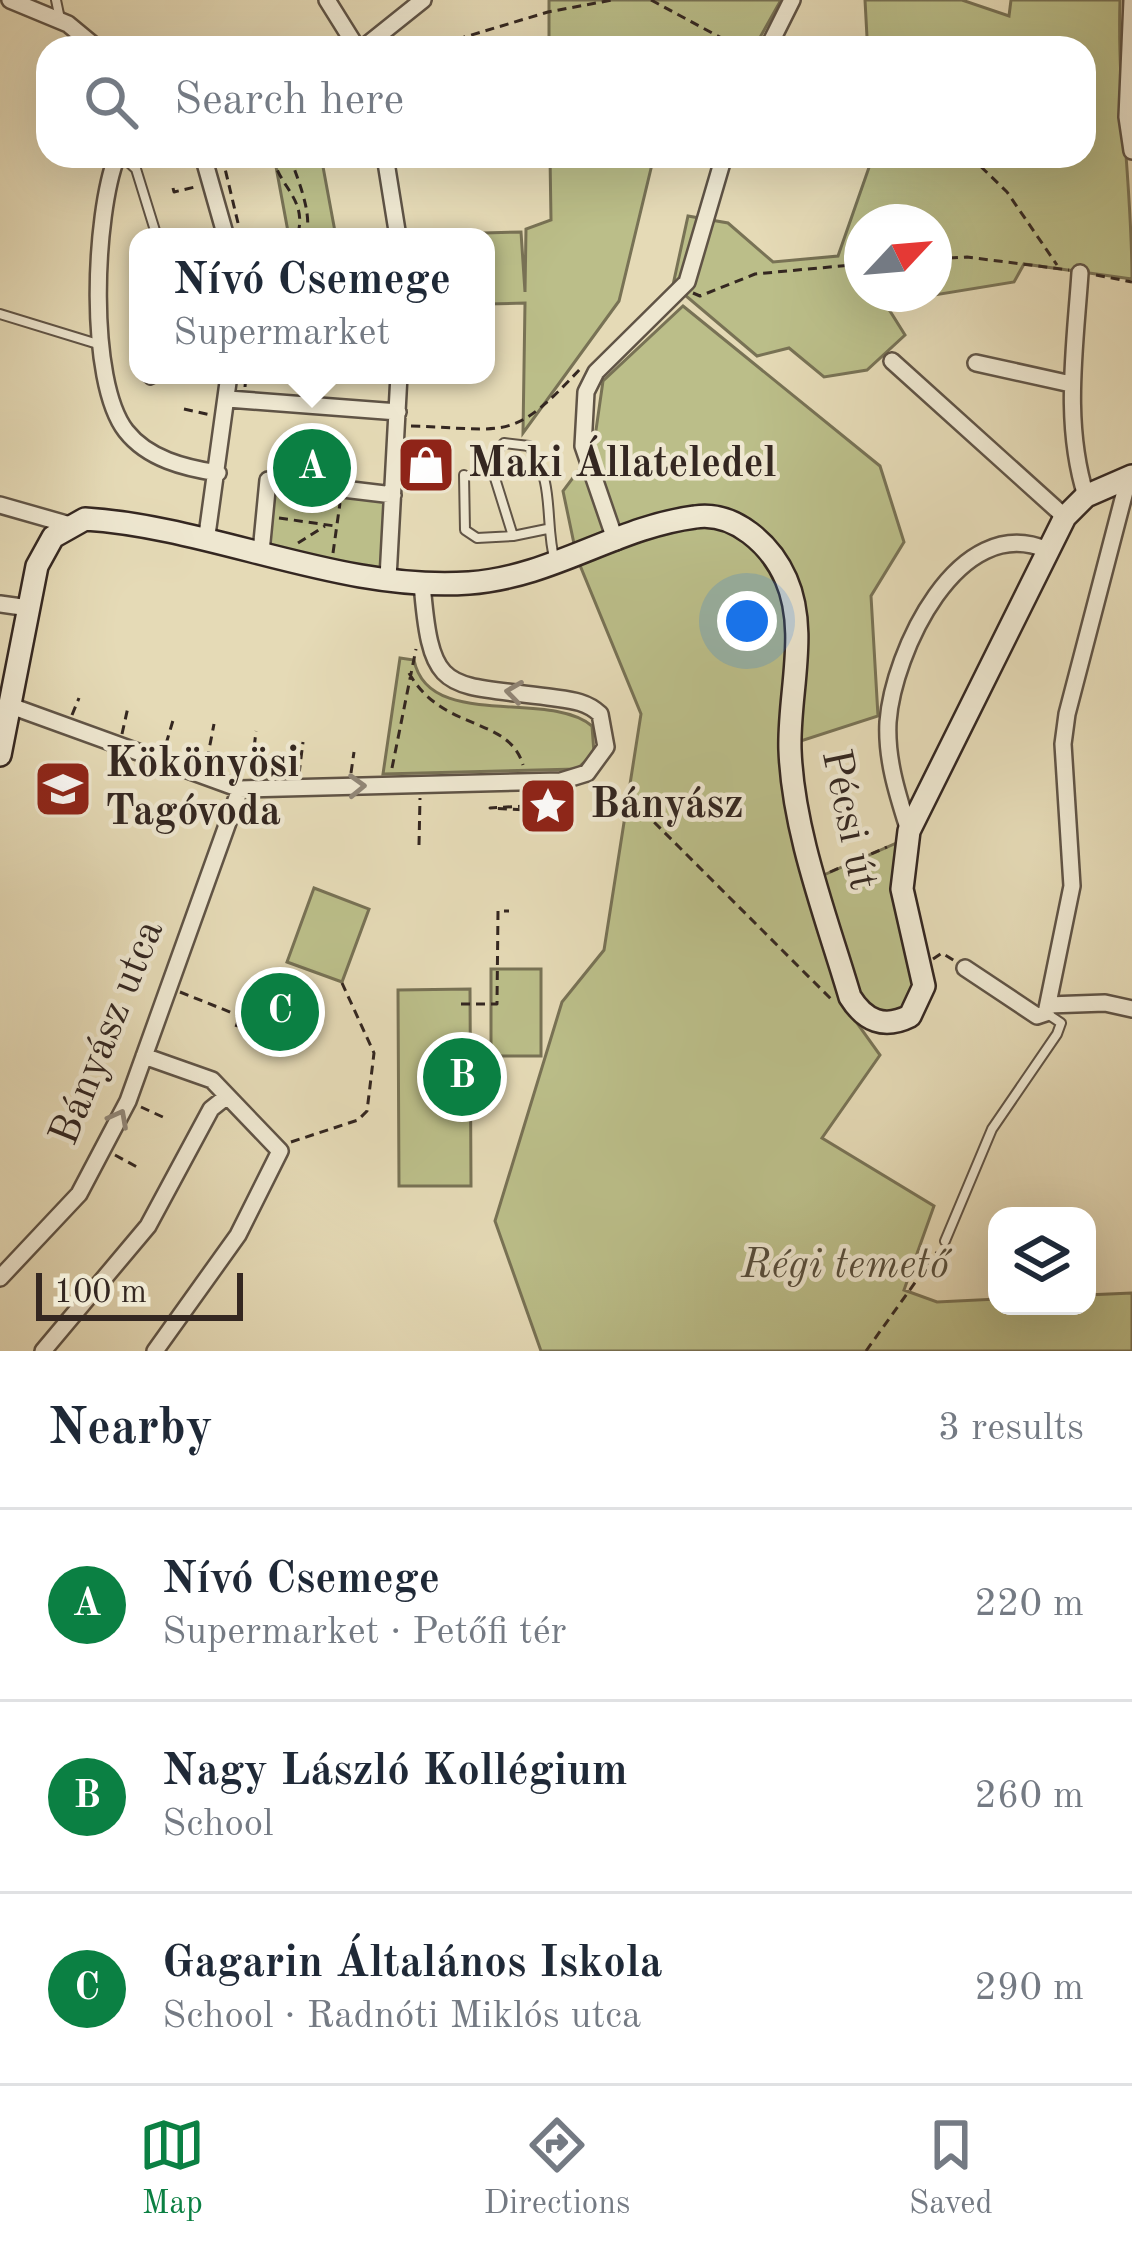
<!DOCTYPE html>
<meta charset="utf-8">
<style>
:root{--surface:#fff;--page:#f2f2f3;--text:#1f2937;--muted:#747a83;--line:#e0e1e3;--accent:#0b8043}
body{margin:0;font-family:"Old Standard TT",serif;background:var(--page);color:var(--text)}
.controls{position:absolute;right:36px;bottom:36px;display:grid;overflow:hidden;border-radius:24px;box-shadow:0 12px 48px #0002}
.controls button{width:108px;height:108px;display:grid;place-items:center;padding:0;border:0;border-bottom:3px solid var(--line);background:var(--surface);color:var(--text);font:60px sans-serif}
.compass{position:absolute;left:844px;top:204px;width:108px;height:108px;border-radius:50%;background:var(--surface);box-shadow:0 12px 48px #0002;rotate:64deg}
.scale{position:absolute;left:36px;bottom:30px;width:207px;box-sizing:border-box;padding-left:12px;border:6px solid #342721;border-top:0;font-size:33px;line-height:42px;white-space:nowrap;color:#342721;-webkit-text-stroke:9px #eee7d0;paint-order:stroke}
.you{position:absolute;left:747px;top:621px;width:42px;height:42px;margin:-30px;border:9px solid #fff;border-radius:50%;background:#1a73e8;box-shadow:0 0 0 18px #1a73e833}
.badge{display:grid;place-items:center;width:78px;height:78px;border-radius:50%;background:var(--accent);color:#fff;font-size:39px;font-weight:700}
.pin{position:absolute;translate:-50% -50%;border:6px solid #fff;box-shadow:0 3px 12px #0006}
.popup{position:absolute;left:129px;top:228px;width:366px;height:156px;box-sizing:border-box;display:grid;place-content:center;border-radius:24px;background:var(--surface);filter:drop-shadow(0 3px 9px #0005);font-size:39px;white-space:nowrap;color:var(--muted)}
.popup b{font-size:45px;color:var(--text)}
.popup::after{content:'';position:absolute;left:50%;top:100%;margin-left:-24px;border:24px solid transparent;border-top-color:var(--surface)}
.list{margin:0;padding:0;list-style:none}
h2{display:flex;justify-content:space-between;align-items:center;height:156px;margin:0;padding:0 48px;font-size:51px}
h2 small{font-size:39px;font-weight:400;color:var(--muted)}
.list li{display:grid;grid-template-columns:78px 1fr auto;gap:36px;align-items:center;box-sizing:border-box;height:192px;padding:0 48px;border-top:3px solid var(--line)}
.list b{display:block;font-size:45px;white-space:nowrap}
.list p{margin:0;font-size:39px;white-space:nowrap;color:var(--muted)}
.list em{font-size:39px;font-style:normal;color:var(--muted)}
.icon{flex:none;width:66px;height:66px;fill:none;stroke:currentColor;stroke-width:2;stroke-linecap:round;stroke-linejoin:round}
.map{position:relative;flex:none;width:1132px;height:1351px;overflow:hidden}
.search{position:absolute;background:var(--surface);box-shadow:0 12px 48px #0002;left:36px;right:36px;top:36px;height:132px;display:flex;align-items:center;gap:30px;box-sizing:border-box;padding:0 42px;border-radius:36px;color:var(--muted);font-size:45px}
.sheet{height:732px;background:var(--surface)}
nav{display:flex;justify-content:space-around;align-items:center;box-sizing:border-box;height:168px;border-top:3px solid var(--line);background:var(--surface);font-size:33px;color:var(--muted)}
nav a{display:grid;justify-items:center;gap:6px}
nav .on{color:var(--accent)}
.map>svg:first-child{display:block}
.green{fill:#bbbe89;stroke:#787255;stroke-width:3;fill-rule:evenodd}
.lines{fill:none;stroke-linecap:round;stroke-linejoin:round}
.service-casing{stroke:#605446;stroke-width:12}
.minor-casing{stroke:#605446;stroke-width:20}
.secondary-casing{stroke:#342721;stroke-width:26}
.path{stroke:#342721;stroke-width:3;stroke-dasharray:9 6;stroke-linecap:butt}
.service{stroke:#eee7d0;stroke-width:8}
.minor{stroke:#eee7d0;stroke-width:15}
.secondary{stroke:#eee7d0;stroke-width:21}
.oneway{stroke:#918778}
.labels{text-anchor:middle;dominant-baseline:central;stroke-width:9;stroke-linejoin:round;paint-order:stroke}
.poi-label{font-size:42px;font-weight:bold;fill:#342721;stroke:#eee7d0;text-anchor:start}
.street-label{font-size:42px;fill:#342721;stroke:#eee7d0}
.park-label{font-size:42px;font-style:italic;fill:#564d3b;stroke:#eee7d0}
</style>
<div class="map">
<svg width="1132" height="1351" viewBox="0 0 1132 1351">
<rect width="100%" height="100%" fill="#e5dab6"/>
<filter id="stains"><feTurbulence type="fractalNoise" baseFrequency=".00167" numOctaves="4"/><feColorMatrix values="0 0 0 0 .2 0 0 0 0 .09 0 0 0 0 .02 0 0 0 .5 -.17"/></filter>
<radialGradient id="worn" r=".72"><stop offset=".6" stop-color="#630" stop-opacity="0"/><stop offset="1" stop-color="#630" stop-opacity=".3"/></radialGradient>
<path class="green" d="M549 0H781L754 48H549Z
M865 0H962L1009 16 1011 0H1120C1117 95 1132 185 1132 279L1024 264 1014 282 885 303 905 335 867 370 824 377 789 348 757 356 673 285 688 216 728 223 773 262 838 256 873 156H1084V48H882L867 37ZM862 222H934V294H862Z
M274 156H321L336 237H289Z
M550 156H654L619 301 523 433 525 303 487 304 484 233 521 232 525 292 526 229 551 220Z
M683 306 880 466 904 542 871 596 878 716 782 747 839 998 880 1055 822 1138 934 1206 904 1290 937 1302 997 1299V1306H1087V1295L1132 1293V1351H541L495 1221 562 1002 604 950 641 714 577 558 563 491 593 451 603 381Z
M268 480 393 495 388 578 261 552Z
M400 658 414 660C428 731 549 689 592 726L594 753 577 769 383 774Z
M908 838 920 1004 868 1018 817 878Z
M314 888 369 909 342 982 287 962Z
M491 969H541V1056H491Z
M470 989 471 1186H399L398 990Z"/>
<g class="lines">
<g class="service-casing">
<path id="service" d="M56 0 60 19
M122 156 136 169 157 237
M0 314 101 345
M144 375 150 380 161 375
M464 475 465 530 477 538 513 536
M547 529 513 536 489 459 504 443 529 446C556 483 544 522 555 562
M945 1241 992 1129 1057 1034 1061 1023 1046 1013"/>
</g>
<g class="minor-casing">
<path id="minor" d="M10 0 68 24 97 48
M327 0 357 48
M1132 0 1127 117 1132 151
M363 48 423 0
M768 48 792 0
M117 156C94 214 87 381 126 431 148 459 185 468 218 473
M203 156 226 237
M385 156 398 237
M1080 273C1075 348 1063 423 1086 496
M892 361 1065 517
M976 363 1071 384
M228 399 398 412
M0 505 70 525
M206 542 229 375
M616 542 583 446 586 392 596 372 687 282 724 156
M261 552 268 480 393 495
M388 578 399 375
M0 604 29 608
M11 706 240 789 561 781 587 773 606 747 600 714C585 700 568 700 548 697 444 683 431 696 422 583
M909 831C898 796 886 760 888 722 893 653 958 511 1047 550
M965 968 1037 1016 1046 1013 1072 886 1063 744 1067 714 1129 476
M1048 1005 1105 1003 1132 1009
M144 1056 212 1080 280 1151 238 1235 155 1351
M0 1278 79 1194 128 1101 240 789
M43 1351 148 1226 211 1109 226 1097"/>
</g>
<g class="secondary-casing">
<path id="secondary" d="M0 755 37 566 53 537 85 519C213 527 340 592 469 583 553 577 616 527 695 517 735 511 771 545 786 579 809 631 788 695 790 750 793 832 827 919 850 997 865 1021 884 1029 910 1016L924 986 902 889 909 831 1065 517 1086 496 1132 476"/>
</g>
<path class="path" d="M651 0 740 48
M428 48 548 12 612 0
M222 156 238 223
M273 156C278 187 309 199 297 237
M290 156C297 179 313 212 306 237
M970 156 1007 192 1057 265
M173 188 174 192 199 186
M934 259 967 257 1069 270
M1096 275 1132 282
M693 293 700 296 755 274 862 264
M245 387 246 375
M316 391 319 375
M308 392 312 375
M184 409 211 415
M411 426C509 429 511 443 581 368
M279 518 335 526
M298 543 325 526
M333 553 340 503
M409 673C442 732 509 716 523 765
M72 715 79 698
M122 734 128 707
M166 744 174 717
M207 760 214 724
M392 768 416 649
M351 773 354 752
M299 774 303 742
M251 776 256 731
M633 801 831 999
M542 805 490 808 542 811
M419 845 420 798
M830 872 887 847
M933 959 942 953 955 961
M180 992 240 1016
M461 1004H497L498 911H509
M236 1027 244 1004
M141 1107 165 1118
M291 1142 358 1120 367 1111 374 1053 342 983
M115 1155 137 1167
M866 1351 937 1252"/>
<use href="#service" class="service"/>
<use href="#minor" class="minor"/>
<use href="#secondary" class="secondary"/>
</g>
<defs><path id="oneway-chevron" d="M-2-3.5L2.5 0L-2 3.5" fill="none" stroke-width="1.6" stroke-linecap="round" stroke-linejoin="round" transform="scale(3)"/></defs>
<g class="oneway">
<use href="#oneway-chevron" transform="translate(514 692) rotate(-172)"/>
<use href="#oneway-chevron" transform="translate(357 786) rotate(-2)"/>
<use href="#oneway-chevron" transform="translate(119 1118) rotate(-62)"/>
</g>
<defs>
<g id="shop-square" transform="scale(3)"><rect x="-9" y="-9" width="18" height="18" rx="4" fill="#8f2418" stroke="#eee7d0"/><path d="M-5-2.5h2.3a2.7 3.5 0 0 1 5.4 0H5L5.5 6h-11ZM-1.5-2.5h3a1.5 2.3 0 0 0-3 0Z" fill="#fff"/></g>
<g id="school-square" transform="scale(3)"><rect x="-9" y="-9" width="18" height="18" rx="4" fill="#8f2418" stroke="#eee7d0"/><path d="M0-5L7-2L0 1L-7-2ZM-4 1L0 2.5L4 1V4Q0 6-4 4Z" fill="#fff"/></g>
<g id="sight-square" transform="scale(3)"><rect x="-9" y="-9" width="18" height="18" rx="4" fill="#8f2418" stroke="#eee7d0"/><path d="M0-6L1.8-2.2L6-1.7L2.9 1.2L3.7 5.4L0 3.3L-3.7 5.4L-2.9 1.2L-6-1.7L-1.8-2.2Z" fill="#fff"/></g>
</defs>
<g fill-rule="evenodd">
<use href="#shop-square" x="426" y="465"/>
<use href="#school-square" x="63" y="789"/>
<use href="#sight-square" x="548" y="806"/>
</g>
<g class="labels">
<g class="poi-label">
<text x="468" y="465">Maki Állateledel</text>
<text x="105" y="765">Kökönyösi<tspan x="105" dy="48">Tagóvoda</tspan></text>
<text x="590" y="806">Bányász</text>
</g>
<g class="street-label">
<text transform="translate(848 820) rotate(78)">Pécsi út</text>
<text transform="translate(108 1033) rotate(-68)">Bányász utca</text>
</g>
<g class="park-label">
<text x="845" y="1266">Régi temető</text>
</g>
</g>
<rect width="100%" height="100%" filter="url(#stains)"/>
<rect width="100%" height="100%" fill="url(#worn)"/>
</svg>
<div class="controls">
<button><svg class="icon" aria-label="layers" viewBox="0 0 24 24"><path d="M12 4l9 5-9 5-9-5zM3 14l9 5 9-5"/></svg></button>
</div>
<svg class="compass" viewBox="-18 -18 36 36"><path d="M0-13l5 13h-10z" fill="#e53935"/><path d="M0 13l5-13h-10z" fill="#747a83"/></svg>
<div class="scale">100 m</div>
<div class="you"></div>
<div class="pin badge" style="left:312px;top:468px">A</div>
<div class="popup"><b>Nívó Csemege</b>Supermarket</div>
<div class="pin badge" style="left:462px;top:1077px">B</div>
<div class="pin badge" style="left:280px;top:1012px">C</div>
<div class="search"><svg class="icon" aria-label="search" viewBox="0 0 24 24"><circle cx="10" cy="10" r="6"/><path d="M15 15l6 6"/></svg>Search here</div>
</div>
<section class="sheet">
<h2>Nearby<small>3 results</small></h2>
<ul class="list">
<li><span class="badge">A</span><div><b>Nívó Csemege</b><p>Supermarket · Petőfi tér</p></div><em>220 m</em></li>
<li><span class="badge">B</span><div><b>Nagy László Kollégium</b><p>School</p></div><em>260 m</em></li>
<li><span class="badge">C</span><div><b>Gagarin Általános Iskola</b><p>School · Radnóti Miklós utca</p></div><em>290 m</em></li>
</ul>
</section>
<nav>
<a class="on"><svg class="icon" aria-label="map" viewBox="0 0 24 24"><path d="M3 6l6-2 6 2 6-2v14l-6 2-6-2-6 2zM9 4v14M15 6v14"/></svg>Map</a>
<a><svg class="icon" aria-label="directions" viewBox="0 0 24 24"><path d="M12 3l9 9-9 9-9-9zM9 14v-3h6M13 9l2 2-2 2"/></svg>Directions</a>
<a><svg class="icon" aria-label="saved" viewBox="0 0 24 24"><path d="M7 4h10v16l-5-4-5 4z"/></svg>Saved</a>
</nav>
